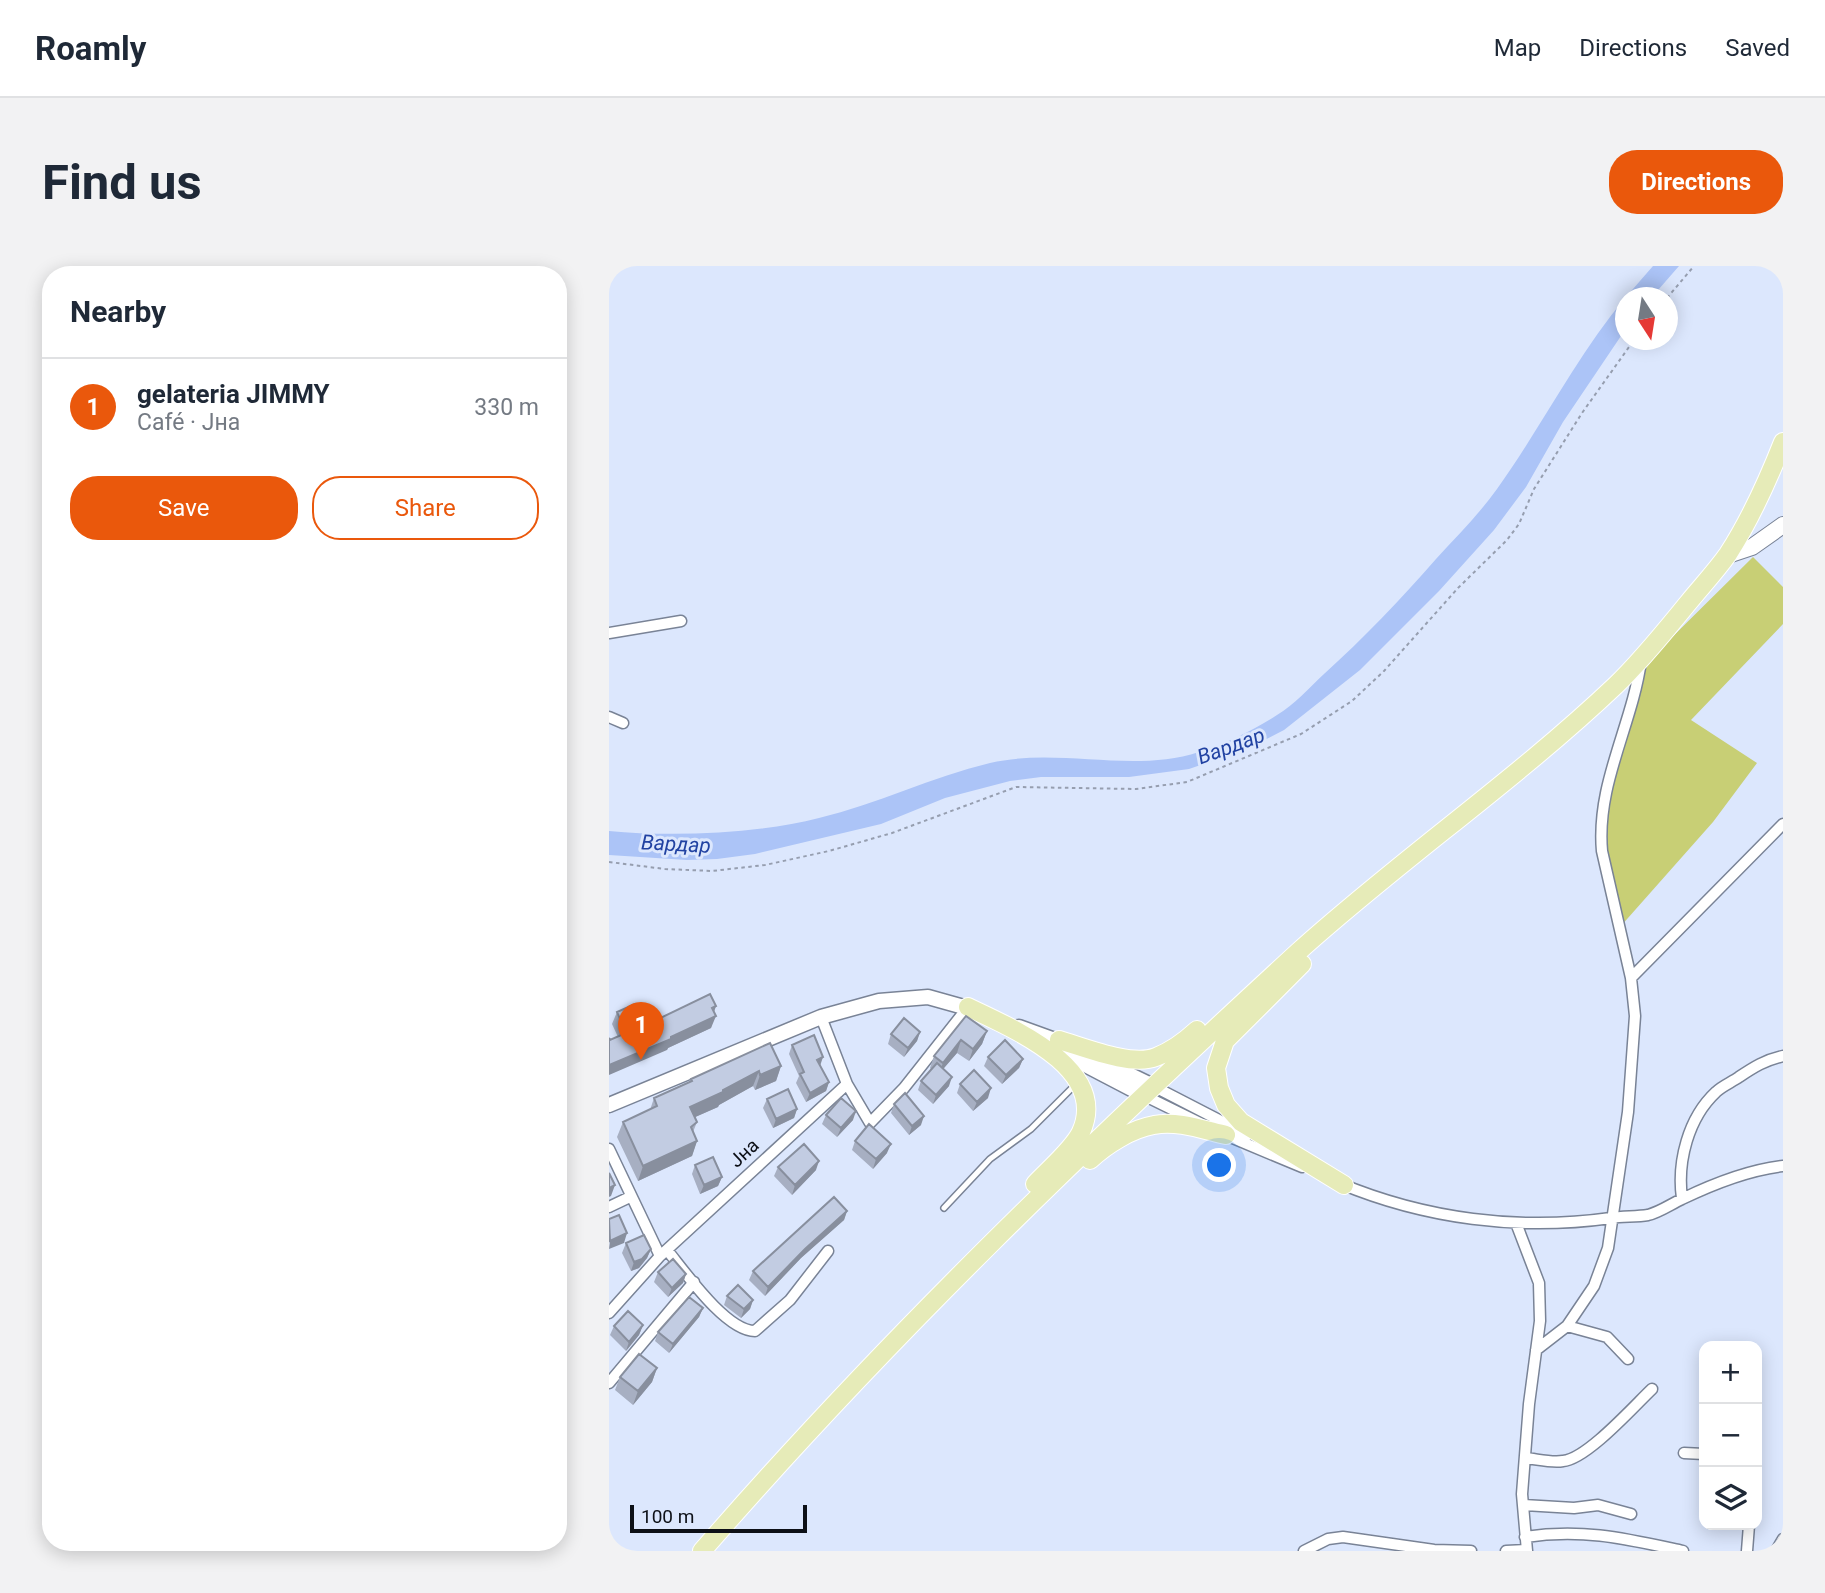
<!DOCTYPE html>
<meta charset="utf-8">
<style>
:root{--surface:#fff;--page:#f2f2f3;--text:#1f2937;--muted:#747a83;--line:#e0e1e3;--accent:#ea580c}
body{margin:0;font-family:Roboto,sans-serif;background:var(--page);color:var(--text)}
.controls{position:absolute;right:21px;bottom:21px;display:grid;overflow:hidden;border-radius:14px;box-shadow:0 4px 18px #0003}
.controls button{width:63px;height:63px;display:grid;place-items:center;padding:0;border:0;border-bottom:2px solid var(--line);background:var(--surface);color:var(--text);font:35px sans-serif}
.compass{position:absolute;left:1006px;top:21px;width:63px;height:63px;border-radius:50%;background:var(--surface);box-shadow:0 4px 18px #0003;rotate:168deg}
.scale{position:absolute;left:21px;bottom:18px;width:177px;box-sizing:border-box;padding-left:7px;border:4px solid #0d1017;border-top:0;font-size:19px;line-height:24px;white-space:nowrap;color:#0d1017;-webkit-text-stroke:5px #dce7fd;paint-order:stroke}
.you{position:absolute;left:611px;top:900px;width:24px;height:24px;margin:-18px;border:5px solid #fff;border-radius:50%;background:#1a73e8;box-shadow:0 0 0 10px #1a73e833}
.badge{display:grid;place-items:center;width:46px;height:46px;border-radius:50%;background:var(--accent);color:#fff;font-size:23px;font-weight:700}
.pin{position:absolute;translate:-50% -58px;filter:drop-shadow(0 2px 4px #0008)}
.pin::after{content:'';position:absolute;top:37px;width:24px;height:21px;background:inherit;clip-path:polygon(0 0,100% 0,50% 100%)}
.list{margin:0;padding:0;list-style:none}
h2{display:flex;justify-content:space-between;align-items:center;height:91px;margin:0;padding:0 28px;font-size:30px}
h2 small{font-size:23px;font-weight:400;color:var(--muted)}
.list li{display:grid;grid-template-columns:46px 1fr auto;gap:21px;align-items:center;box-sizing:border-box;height:98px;padding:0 28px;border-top:2px solid var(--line)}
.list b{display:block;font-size:26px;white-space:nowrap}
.list p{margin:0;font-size:23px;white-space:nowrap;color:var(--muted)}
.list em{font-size:23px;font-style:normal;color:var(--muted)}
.actions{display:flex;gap:14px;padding:21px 28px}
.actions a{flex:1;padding:16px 0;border:2px solid var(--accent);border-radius:28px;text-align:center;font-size:24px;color:var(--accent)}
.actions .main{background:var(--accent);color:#fff}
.icon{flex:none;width:38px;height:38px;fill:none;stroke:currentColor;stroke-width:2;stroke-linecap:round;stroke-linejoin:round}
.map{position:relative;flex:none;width:1174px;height:1285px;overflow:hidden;border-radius:28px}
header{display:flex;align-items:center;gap:42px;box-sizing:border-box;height:98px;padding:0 35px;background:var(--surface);border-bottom:2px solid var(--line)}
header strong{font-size:33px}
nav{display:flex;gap:38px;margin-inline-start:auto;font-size:24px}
.intro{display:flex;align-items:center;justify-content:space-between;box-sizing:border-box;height:168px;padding:0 42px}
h1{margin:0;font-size:49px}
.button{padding:18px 32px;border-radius:28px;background:var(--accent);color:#fff;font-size:24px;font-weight:700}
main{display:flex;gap:42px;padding:0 42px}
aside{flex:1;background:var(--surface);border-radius:28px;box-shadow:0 4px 18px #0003}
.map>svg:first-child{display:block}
.green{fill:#c8cf75}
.water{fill:#acc4f7}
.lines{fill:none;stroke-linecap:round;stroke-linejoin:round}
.service-casing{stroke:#798396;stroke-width:8}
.minor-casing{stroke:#798396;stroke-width:13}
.tertiary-casing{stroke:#798396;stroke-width:17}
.secondary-casing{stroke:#798396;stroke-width:18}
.primary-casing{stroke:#fff;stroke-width:20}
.path{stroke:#969eaf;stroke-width:2;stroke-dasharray:3.5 3.5;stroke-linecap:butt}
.service{stroke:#fff;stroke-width:5}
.minor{stroke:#fff;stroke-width:10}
.tertiary{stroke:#fff;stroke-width:14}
.secondary{stroke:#fff;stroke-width:16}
.primary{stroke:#e6ebb8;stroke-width:18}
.wall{fill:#a7afc2}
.shaded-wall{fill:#888f9e}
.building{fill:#c2cce2;stroke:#888f9e;stroke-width:2}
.labels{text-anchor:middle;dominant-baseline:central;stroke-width:6;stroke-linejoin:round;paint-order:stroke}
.street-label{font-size:19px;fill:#0d1017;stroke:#dce7fd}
.water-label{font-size:21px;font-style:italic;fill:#2142a2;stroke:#dce7fd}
</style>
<header>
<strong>Roamly</strong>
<nav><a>Map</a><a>Directions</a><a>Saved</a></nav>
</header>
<div class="intro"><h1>Find us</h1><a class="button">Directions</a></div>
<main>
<aside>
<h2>Nearby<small></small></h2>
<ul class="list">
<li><span class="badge">1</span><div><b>gelateria JIMMY</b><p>Café · Јна</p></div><em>330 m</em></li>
</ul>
<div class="actions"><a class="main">Save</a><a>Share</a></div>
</aside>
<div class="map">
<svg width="1174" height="1285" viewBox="0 0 1174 1285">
<rect width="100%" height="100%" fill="#dce7fd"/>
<path class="green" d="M1144 291 1174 321V358L1082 454 1148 497 1104 556 1011 661 992 568 1028 424 1041 393Z"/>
<path class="water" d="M1044 0H1070L1043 31H1017Z
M1016 32V64L954 156 917 221 885 264 830 325 751 404 675 464 638 483 580 503 520 511H432L401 515 336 532 272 558 146 588 108 593 78 594 0 589V565C63 571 148 568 210 552 268 538 323 511 381 497 450 481 523 508 590 486 616 478 645 464 668 449 686 438 700 422 715 408 755 372 792 333 827 293 848 270 871 247 888 223 933 160 967 91 1016 32Z"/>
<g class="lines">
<g class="service-casing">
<path id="service" d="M335 942 381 893 422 863 465 820"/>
</g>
<g class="minor-casing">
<path id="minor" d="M0 367 72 355
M0 451 14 457
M1022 712 1174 558
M238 818 261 857 295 822 359 741
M544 820 639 869
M534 829 593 858
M614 868 693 901
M0 883 51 990
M730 917C816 953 910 965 1002 952 1014 950 1027 951 1039 949 1051 946 1062 938 1073 933 1104 918 1139 904 1174 900
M1073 932C1068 896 1079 852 1107 826 1113 820 1123 816 1130 811 1145 801 1156 794 1174 790
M0 941 21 931
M907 957 930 1017 931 1055 920 1138 913 1228 918 1285
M58 984C76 1006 117 1065 146 1065L181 1034 219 985
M0 1047 51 990 238 818 212 751
M958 1060 998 1071 1019 1093
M927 1084 958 1060 985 1020 999 982 1019 846 1026 750 1022 712 993 585C987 518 1023 460 1032 395
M0 1117 85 1016
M1075 1187 1095 1188
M916 1192C928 1193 942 1197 954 1195 978 1193 1025 1140 1043 1123
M914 1239 965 1242 989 1239 1022 1248
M916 1271C974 1262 1018 1273 1074 1285
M695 1285 719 1273 734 1271 825 1284 862 1285
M897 1285 918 1284
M1138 1285 1140 1259
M1167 1285 1174 1273"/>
</g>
<g class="tertiary-casing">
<path id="tertiary" d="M410 761 457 778
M444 782 534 829
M482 790 544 820
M0 839 212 751 270 735 319 731 369 745"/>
</g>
<g class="secondary-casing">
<path id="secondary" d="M1119 289 1143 281 1174 259"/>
</g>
<g class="primary-casing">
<path id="primary" d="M693 698 616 775 607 802 610 822 617 839 632 856 735 919
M359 741C402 762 501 802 472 866 464 883 439 904 426 918
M450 774C475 781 522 801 547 791 563 785 576 775 588 764
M481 894C497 879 522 863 545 859 567 854 595 864 617 869
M93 1285C278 1072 481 877 689 686 792 593 907 514 1007 419 1033 394 1056 365 1079 337 1092 321 1107 305 1119 288 1141 254 1159 214 1174 176"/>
</g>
<path class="path" d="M1058 32 1085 0
M0 596 56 603 103 605 156 599 220 585 283 567 407 521 527 523 578 516 692 468 743 435 775 405 849 322 898 274 910 258 925 223 973 147 1025 74"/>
<use href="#service" class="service"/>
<use href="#minor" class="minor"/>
<use href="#tertiary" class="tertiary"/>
<use href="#secondary" class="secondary"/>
<use href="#primary" class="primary"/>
</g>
<path class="wall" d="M8 746 37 759 105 746 102 762 59 782 58 784 1 774 9 771 3 758Z
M357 750 378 765 373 778 360 795 348 787 334 803 340 820 324 838 309 824 312 815 322 803 321 802 325 790Z
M311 766 308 775 295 791 279 778 282 768Z
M183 779 211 800 220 816 217 825 197 836 187 817 190 810 180 788Z
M379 791 414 793 410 802 393 818 375 800Z
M172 800 167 815 146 824 144 820 110 839 109 841 86 851 88 856 84 866 88 875 83 890 29 915 8 871 14 856 41 844 45 832 80 816 82 813Z
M351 818 379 832 364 845 348 827Z
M158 833 188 843 185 852 164 862 154 842Z
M285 838 312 859 300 869 282 847Z
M217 849 244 854 228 871 213 858Z
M246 875 278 887 264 903 243 884Z
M86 899 113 911 109 920 91 928 83 908Z
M169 901 207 904 183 929 165 910Z
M238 945 235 954 192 992 156 1030 140 1014 144 1005Z
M17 977 42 983 38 992 30 1002 22 1005 13 987Z
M49 1006 77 1008 74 1017 59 1031 45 1016Z
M118 1030 144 1034 141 1043 132 1052 115 1039Z
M94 1042 90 1051 60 1087 46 1075 49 1066Z
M34 1059 30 1069 17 1085 1 1069 5 1060Z
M48 1102 43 1116 24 1139 6 1124 11 1111Z"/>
<path class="shaded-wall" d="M107 740 103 752 107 750 102 762 59 782 58 784 0 809V799L62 771Z
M378 765 373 778 360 795 364 783Z
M311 766 308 775 295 791 299 782Z
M352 774 348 787 329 809 334 797Z
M214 791 211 800 208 794Z
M414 793 410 802 393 818 397 809Z
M172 800 167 815 146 824 151 809Z
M150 805 144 820 110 839 109 841 75 856 81 841Z
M343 811 340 820 324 838 327 829Z
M220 816 217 825 197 836 201 827Z
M382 822 379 832 364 845 368 836Z
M188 843 185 852 164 862 167 853Z
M247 845 244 854 228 871 232 862Z
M315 850 312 859 300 869 303 860Z
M88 875 83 890 29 915 34 900Z
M282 878 278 887 264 903 267 893Z
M210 895 207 904 183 929 186 919Z
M113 911 109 920 91 928 95 919Z
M6 919 2 930 0 931V922Z
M238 945 235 954 192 992 156 1030 159 1021 196 983Z
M18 967 15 977 0 983 1 975Z
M42 983 38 992 30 1002 22 1005 25 996Z
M77 1008 74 1017 59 1031 63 1022Z
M144 1034 141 1043 132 1052 135 1043Z
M94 1042 90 1051 60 1087 64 1078Z
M34 1059 30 1069 17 1085 20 1076Z
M48 1102 43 1116 24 1139 29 1125Z"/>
<path class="building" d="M101 728 107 740 103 742 107 750 62 771V773L0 799V772L1 774 17 767 8 746 26 738 37 759Z
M357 750 378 765 364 783 352 774 334 797 325 790Z
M295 752 311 766 299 782 282 768Z
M205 769 214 791 208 794 220 816 201 827 191 808 195 806 183 779Z
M396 774 414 793 397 809 379 791Z
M161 777 172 800 151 809 150 805 114 824V826L81 841 88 856 82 861 88 875 34 900 14 856 48 840 45 832 83 815 82 813Z
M328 797 343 811 327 829 312 815Z
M365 804 382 822 368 836 351 818Z
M179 823 188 843 167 853 158 833Z
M296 827 315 850 303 860 285 838Z
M232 832 247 845 232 862 217 849Z
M260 858 282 878 267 893 246 875Z
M195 878 210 895 186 919 169 901Z
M104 891 113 911 95 919 86 899Z
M0 907 6 919 0 922Z
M225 931 238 945 196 983 159 1021 144 1005Z
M10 949 18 967 1 975 0 953Z
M35 969 42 983 33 993 25 996 17 977Z
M64 993 77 1008 63 1022 49 1006Z
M129 1019 144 1034 135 1043 118 1030Z
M80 1031 94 1042 64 1078 49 1066Z
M19 1045 34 1059 20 1076 5 1060Z
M30 1088 48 1102 29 1125 11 1111Z"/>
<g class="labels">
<g class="street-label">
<text transform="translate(135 887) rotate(-43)">Јна</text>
</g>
<g class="water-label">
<text transform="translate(622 480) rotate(-20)">Вардар</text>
<text transform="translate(67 578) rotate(3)">Вардар</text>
</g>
</g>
</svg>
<div class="controls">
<button>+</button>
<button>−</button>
<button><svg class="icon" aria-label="layers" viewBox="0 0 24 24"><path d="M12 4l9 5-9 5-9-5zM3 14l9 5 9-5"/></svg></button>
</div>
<svg class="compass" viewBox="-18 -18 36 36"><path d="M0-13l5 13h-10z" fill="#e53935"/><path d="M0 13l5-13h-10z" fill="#747a83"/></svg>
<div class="scale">100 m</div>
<div class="you"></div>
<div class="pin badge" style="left:32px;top:794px">1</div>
</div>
</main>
